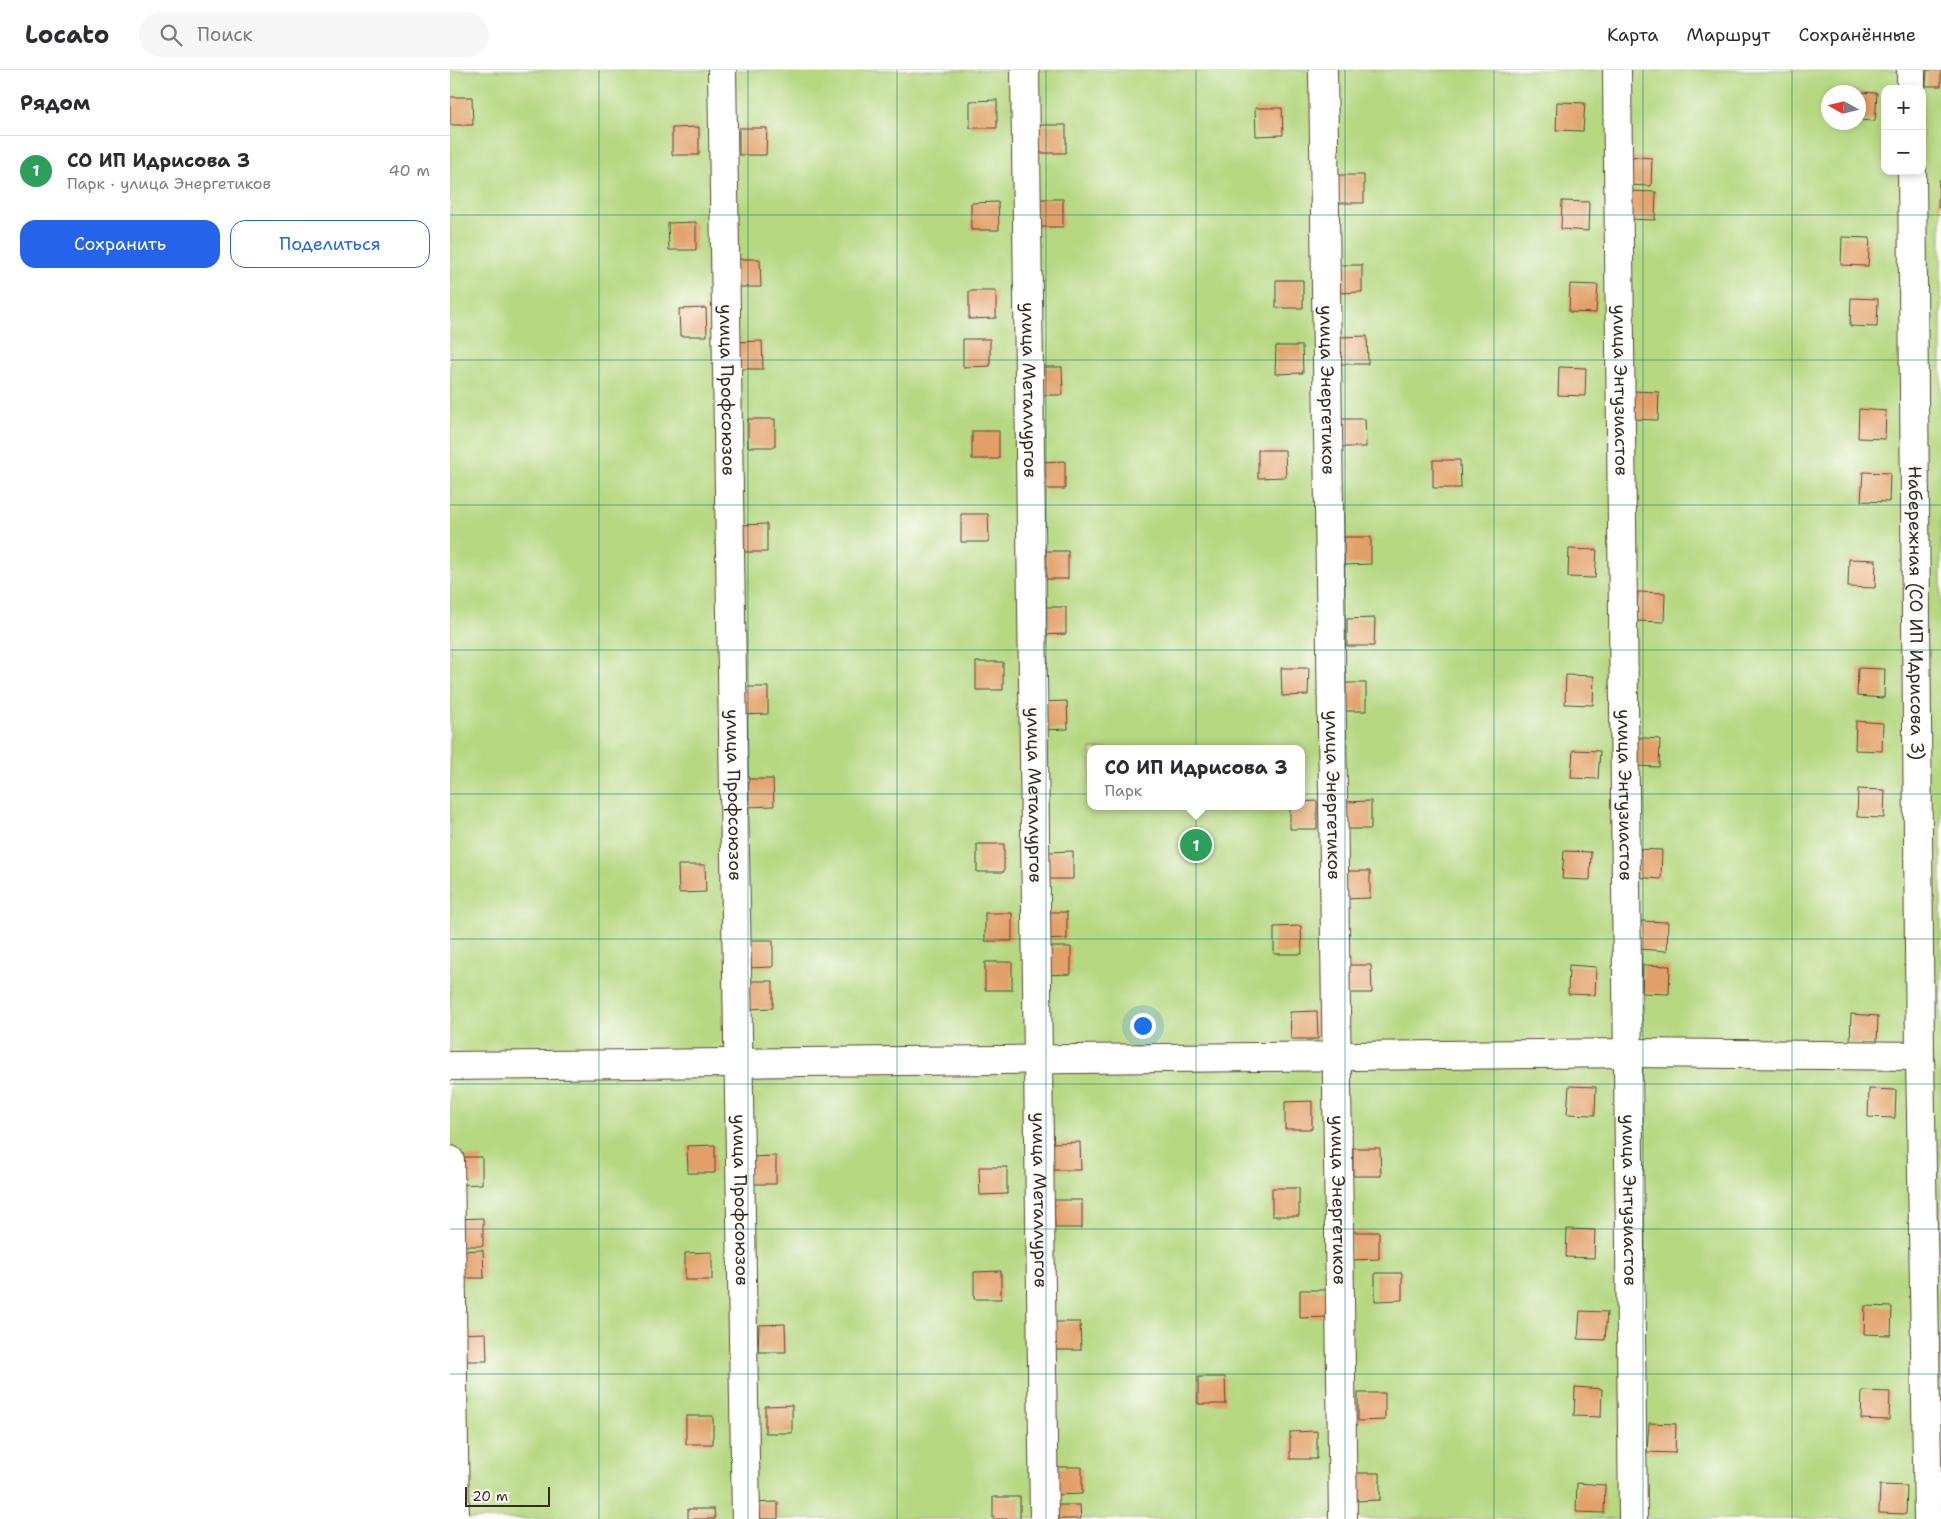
<!DOCTYPE html>
<html lang="ru">
<meta charset="utf-8">
<style>
:root{--surface:#fff;--page:#f7f7f7;--text:#2b2b33;--muted:#7c7c81;--line:#e1e1e2;--accent:#2563eb}
body{margin:0;font-family:"Shantell Sans",sans-serif;background:var(--page);color:var(--text)}
.controls{position:absolute;right:15px;top:15px;display:grid;overflow:hidden;border-radius:10px;box-shadow:0 2px 8px #0003}
.controls button{width:45px;height:45px;display:grid;place-items:center;padding:0;border:0;border-bottom:1px solid var(--line);background:var(--surface);color:var(--text);font:25px sans-serif}
.compass{position:absolute;left:1371px;top:15px;width:45px;height:45px;border-radius:50%;background:var(--surface);box-shadow:0 2px 8px #0003;rotate:278deg}
.scale{position:absolute;left:15px;bottom:12px;width:85px;box-sizing:border-box;padding-left:5px;border:2px solid #3b2a1e;border-top:0;font-size:14px;line-height:18px;white-space:nowrap;color:#3b2a1e;-webkit-text-stroke:4px #fdfcf7;paint-order:stroke}
.you{position:absolute;left:692px;top:955px;width:18px;height:18px;margin:-12px;border:4px solid #fff;border-radius:50%;background:#1a73e8;box-shadow:0 0 0 8px #1a73e833}
.badge{display:grid;place-items:center;width:32px;height:32px;border-radius:50%;background:var(--accent);color:#fff;font-size:16px;font-weight:700}
.pin{position:absolute;translate:-50% -50%;border:2px solid #fff;box-shadow:0 1px 5px #0006}
.popup{position:absolute;left:637px;top:675px;width:218px;height:65px;box-sizing:border-box;display:grid;place-content:center;border-radius:10px;background:var(--surface);filter:drop-shadow(0 1px 4px #0005);font-size:16px;white-space:nowrap;color:var(--muted)}
.popup b{font-size:19px;color:var(--text)}
.popup::after{content:'';position:absolute;left:50%;top:100%;margin-left:-10px;border:10px solid transparent;border-top-color:var(--surface)}
.list{margin:0;padding:0;list-style:none}
h2{display:flex;justify-content:space-between;align-items:center;height:65px;margin:0;padding:0 20px;font-size:21px}
h2 small{font-size:16px;font-weight:400;color:var(--muted)}
.list li{display:grid;grid-template-columns:32px 1fr auto;gap:15px;align-items:center;box-sizing:border-box;height:70px;padding:0 20px;border-top:1px solid var(--line)}
.list b{display:block;font-size:19px;white-space:nowrap}
.list p{margin:0;font-size:16px;white-space:nowrap;color:var(--muted)}
.list em{font-size:16px;font-style:normal;color:var(--muted)}
.actions{display:flex;gap:10px;padding:15px 20px}
.actions a{flex:1;padding:11px 0;border:1px solid var(--accent);border-radius:15px;text-align:center;font-size:18px;color:var(--accent)}
.actions .main{background:var(--accent);color:#fff}
.icon{flex:none;width:28px;height:28px;fill:none;stroke:currentColor;stroke-width:2;stroke-linecap:round;stroke-linejoin:round}
.map{position:relative;flex:none;width:1491px;height:1449px;overflow:hidden}
header{display:flex;align-items:center;gap:30px;box-sizing:border-box;height:70px;padding:0 25px;background:var(--surface);border-bottom:1px solid var(--line)}
header strong{font-size:24px}
nav{display:flex;gap:28px;margin-inline-start:auto;font-size:18px}
.search{width:350px;height:45px;background:var(--page);display:flex;align-items:center;gap:12px;box-sizing:border-box;padding:0 18px;border-radius:28px;color:var(--muted);font-size:19px}
main{display:flex}
aside{flex:1;background:var(--surface)}
.map>svg:first-child{display:block}
.green{fill:#b5d881;stroke:#788150;fill-rule:evenodd}
.building{fill:#e2a068}
.lines{fill:none;stroke-linecap:round;stroke-linejoin:round}
.street-casing{stroke:#574537;stroke-width:30}
.street{stroke:#fff;stroke-width:28}
.grid{fill:none;stroke:#0f766e;stroke-width:1;stroke-opacity:0.55}
.labels{text-anchor:middle;dominant-baseline:central;stroke-width:4.5;stroke-linejoin:round;paint-order:stroke}
.street-label{font-size:18px;fill:#3b2a1e;stroke:#fdfcf7}
</style>
<header>
<strong>Locato</strong>
<div class="search"><svg class="icon" aria-label="search" viewBox="0 0 24 24"><circle cx="10" cy="10" r="6"/><path d="M15 15l6 6"/></svg>Поиск</div>
<nav><a>Карта</a><a>Маршрут</a><a>Сохранённые</a></nav>
</header>
<main>
<aside>
<h2>Рядом<small></small></h2>
<ul class="list">
<li><span class="badge" style="background:#2e9e5b">1</span><div><b>СО ИП Идрисова 3</b><p>Парк · улица Энергетиков</p></div><em>40 m</em></li>
</ul>
<div class="actions"><a class="main">Сохранить</a><a>Поделиться</a></div>
</aside>
<div class="map">
<svg width="1491" height="1449" viewBox="0 0 1491 1449">
<rect width="100%" height="100%" fill="#fdfcf7"/>
<filter id="ink" filterUnits="userSpaceOnUse"><feTurbulence type="fractalNoise" baseFrequency=".02" numOctaves="2"/><feDisplacementMap in="SourceGraphic" scale="10" xChannelSelector="R" yChannelSelector="G"/><feConvolveMatrix kernelMatrix="1 2 1 2 8 2 1 2 1" color-interpolation-filters="sRGB"/></filter>
<filter id="wash" filterUnits="userSpaceOnUse"><feTurbulence type="fractalNoise" baseFrequency=".0096" numOctaves="4" result="noise"/><feDisplacementMap in="SourceGraphic" scale="20" xChannelSelector="R" yChannelSelector="G"/><feGaussianBlur stdDeviation="1.12" result="paint"/><feColorMatrix in="noise" values="0 0 0 0 0 0 0 0 0 0 0 0 0 0 0 0 0 1.4 0 .05"/><feComposite in="paint" operator="in"/></filter>
<g filter="url(#wash)">
<rect width="100%" height="100%" fill="#f5e1c7"/>
<path class="green" d="M0 0H1491V1449H0ZM1435 19H1472V101H1435ZM1378 22H1408V52H1378ZM641 679H851V736H641Z"/>
<g id="blocks">
<path class="building" d="M1477 0H1491V16H1476Z
M1408 22 1427 23 1425 51 1408 50Z
M0 27H22L23 55H0Z
M547 30V58H520V31Z
M1107 32 1135 33 1133 61 1106 60Z
M805 38H832L833 65 806 66Z
M589 55H616V83H589Z
M249 57V85H222V58Z
M289 58H317L316 85H289Z
M1175 86 1202 88 1201 116 1174 115Z
M887 105H914V133H887Z
M1489 110H1491V138H1488Z
M1178 121 1206 122 1205 150 1177 149Z
M586 129H613V157H586Z
M1112 131 1139 132 1138 161 1111 159Z
M548 132 549 160H521V133Z
M246 152V180H219L218 153Z
M1392 167 1420 168 1418 196 1391 195Z
M283 189H310L311 217H284Z
M885 195H912V222L885 223Z
M826 210H853V238H826Z
M1120 214 1148 215 1146 243 1119 242Z
M519 221H546V248L519 249Z
M1401 228 1428 229 1427 257 1400 256Z
M256 238 257 266H230L229 239Z
M917 266 918 294H891L890 267Z
M513 269H540V296L513 297Z
M312 271 313 299H285V272Z
M826 276H852L853 303 825 304Z
M585 297H612L613 325H586Z
M1109 297 1136 298 1135 326 1108 325Z
M1182 321 1209 322 1208 350 1180 349Z
M1409 339 1436 341 1435 369 1408 368Z
M298 349H325V377H298Z
M888 349H915L916 377H889Z
M522 361H549V389H522Z
M808 380H835L836 407 808 408Z
M983 390H1010L1011 418H983Z
M615 391V419H588V392Z
M1413 402 1440 403 1439 432 1411 431Z
M511 444H538L539 472H511Z
M317 454V482H290L289 455Z
M894 467H921V494L894 495Z
M1119 479 1147 480 1145 508 1118 507Z
M591 481H618V509H591Z
M1399 489 1426 490 1425 518 1398 517Z
M1188 522 1215 523 1214 552 1186 551Z
M589 537H616V564L589 565Z
M925 548 924 576H897V549Z
M526 592H553V620H526Z
M831 598H859L858 625 832 626Z
M1408 598 1435 599 1434 628 1407 626Z
M1116 605 1144 606 1143 635 1115 634Z
M889 613H916V641H889Z
M291 617H318V644L291 645Z
M617 631 618 659 590 660V632Z
M1406 651 1433 653 1432 681 1405 680Z
M1182 667 1210 669 1209 697 1181 696Z
M1123 680 1150 681 1148 709 1121 708Z
M296 709H323L324 736 296 737Z
M1408 719 1435 720 1434 748 1407 747Z
M867 731V759H840V736H851V732Z
M921 731V759H894V732Z
M527 774H554V802H527Z
M1185 779 1212 780 1211 809 1184 807Z
M623 781V809H596V782Z
M1114 781 1141 782 1140 810 1112 809Z
M228 795H255L256 822 229 823Z
M892 801H920V828L893 829Z
M590 842H617V869L590 870Z
M535 843H562V871H535Z
M1191 851 1218 852 1217 881 1189 879Z
M851 856 852 884H824V857Z
M295 870H323V897L296 898Z
M594 877H621V904L594 905Z
M535 892H562V920H535Z
M894 895H921L922 923H894Z
M1119 895 1146 897 1145 925 1118 924Z
M1193 895 1220 896 1219 924 1192 923Z
M296 911H323V938L296 939Z
M867 941 868 969H841L840 942Z
M1401 944 1428 946 1427 974 1400 973Z
M1119 1016 1146 1017 1145 1045 1117 1044Z
M1419 1019 1446 1020 1445 1048 1418 1047Z
M862 1031V1059H835V1032Z
M630 1072 631 1100H603V1073Z
M265 1075V1103H238L237 1076Z
M903 1078H930L931 1106H903Z
M326 1086V1114H299V1087Z
M5 1087H32V1114L5 1115Z
M529 1097H557V1124L530 1125Z
M822 1118H849V1146H822Z
M604 1130H632V1158H605Z
M33 1148V1176H6V1149Z
M1117 1159 1145 1160 1144 1188 1116 1187Z
M901 1162H929V1189L902 1190Z
M33 1180 34 1208H7L6 1181Z
M262 1182V1210H235V1183Z
M551 1201V1229H524V1202Z
M925 1203H952V1230L925 1231Z
M850 1220H877V1247L850 1248Z
M1415 1236 1442 1237 1441 1265 1414 1264Z
M1130 1241 1157 1242 1155 1270 1128 1269Z
M603 1252H630L631 1280H603Z
M335 1254 336 1282H308L309 1255Z
M36 1263 37 1291H10V1264Z
M748 1307H775L776 1334H748Z
M1125 1317 1152 1319 1151 1347 1124 1346Z
M1412 1321 1440 1322 1439 1350 1411 1349Z
M908 1323H935V1350L908 1351Z
M342 1335V1363H315V1336Z
M236 1346H263V1374H236Z
M1199 1353 1226 1354 1225 1383 1197 1382Z
M867 1361V1389H840V1362Z
M605 1397H632V1424L605 1425Z
M903 1403H930V1430L904 1431Z
M1127 1413 1155 1415 1154 1443 1126 1442Z
M1430 1415 1457 1416 1456 1444 1429 1443Z
M543 1427H570V1449H543Z
M328 1432V1449H301V1433Z
M604 1435H630L631 1449H604Z
M238 1439H264L265 1449H238Z"/>
</g>
</g>
<g filter="url(#ink)">
<use href="#blocks" fill-opacity="0" stroke="#574537" stroke-width="1"/>
<g class="lines">
<g class="street-casing">
<g id="street">
<path id="s1" d="M272 0 296 1449"/>
<path id="s2" d="M575 0 594 1449"/>
<path id="s3" d="M873 0 893 1449"/>
<path id="s4" d="M1167 0 1183 1449"/>
<path d="M1461 0V19"/>
<path id="s5" d="M1462 101 1470 986 1478 1449"/>
<path d="M0 996 1178 983 1470 986"/>
<path d="M0 1090 5 1449"/>
</g>
</g>
<use href="#street" class="street"/>
</g>
</g>
<path class="grid" d="M149 0V1449M298 0V1449M447 0V1449M596 0V1449M746 0V1449M895 0V1449M1044 0V1449M1193 0V1449M1342 0V1449M0 145H1491M0 290H1491M0 435H1491M0 580H1491M0 724H1491M0 869H1491M0 1014H1491M0 1159H1491M0 1304H1491"/>
<g class="labels">
<g class="street-label">
<text stroke="none"><textPath href="#s1" startOffset="320">улица Профсоюзов</textPath></text>
<text stroke="none"><textPath href="#s2" startOffset="320">улица Металлургов</textPath></text>
<text stroke="none"><textPath href="#s3" startOffset="320">улица Энергетиков</textPath></text>
<text stroke="none"><textPath href="#s4" startOffset="320">улица Энтузиастов</textPath></text>
<text stroke="none"><textPath href="#s5" startOffset="442">Набережная (СО ИП Идрисова 3)</textPath></text>
<text stroke="none"><textPath href="#s4" startOffset="725">улица Энтузиастов</textPath></text>
<text stroke="none"><textPath href="#s1" startOffset="725">улица Профсоюзов</textPath></text>
<text stroke="none"><textPath href="#s2" startOffset="725">улица Металлургов</textPath></text>
<text stroke="none"><textPath href="#s3" startOffset="725">улица Энергетиков</textPath></text>
<text stroke="none"><textPath href="#s1" startOffset="1130">улица Профсоюзов</textPath></text>
<text stroke="none"><textPath href="#s2" startOffset="1130">улица Металлургов</textPath></text>
<text stroke="none"><textPath href="#s3" startOffset="1130">улица Энергетиков</textPath></text>
<text stroke="none"><textPath href="#s4" startOffset="1130">улица Энтузиастов</textPath></text>
</g>
</g>
</svg>
<div class="controls">
<button>+</button>
<button>−</button>
</div>
<svg class="compass" viewBox="-18 -18 36 36"><path d="M0-13l5 13h-10z" fill="#e53935"/><path d="M0 13l5-13h-10z" fill="#7c7c81"/></svg>
<div class="scale">20 m</div>
<div class="you"></div>
<div class="pin badge" style="left:746px;top:775px;background:#2e9e5b">1</div>
<div class="popup"><b>СО ИП Идрисова 3</b>Парк</div>
</div>
</main>
